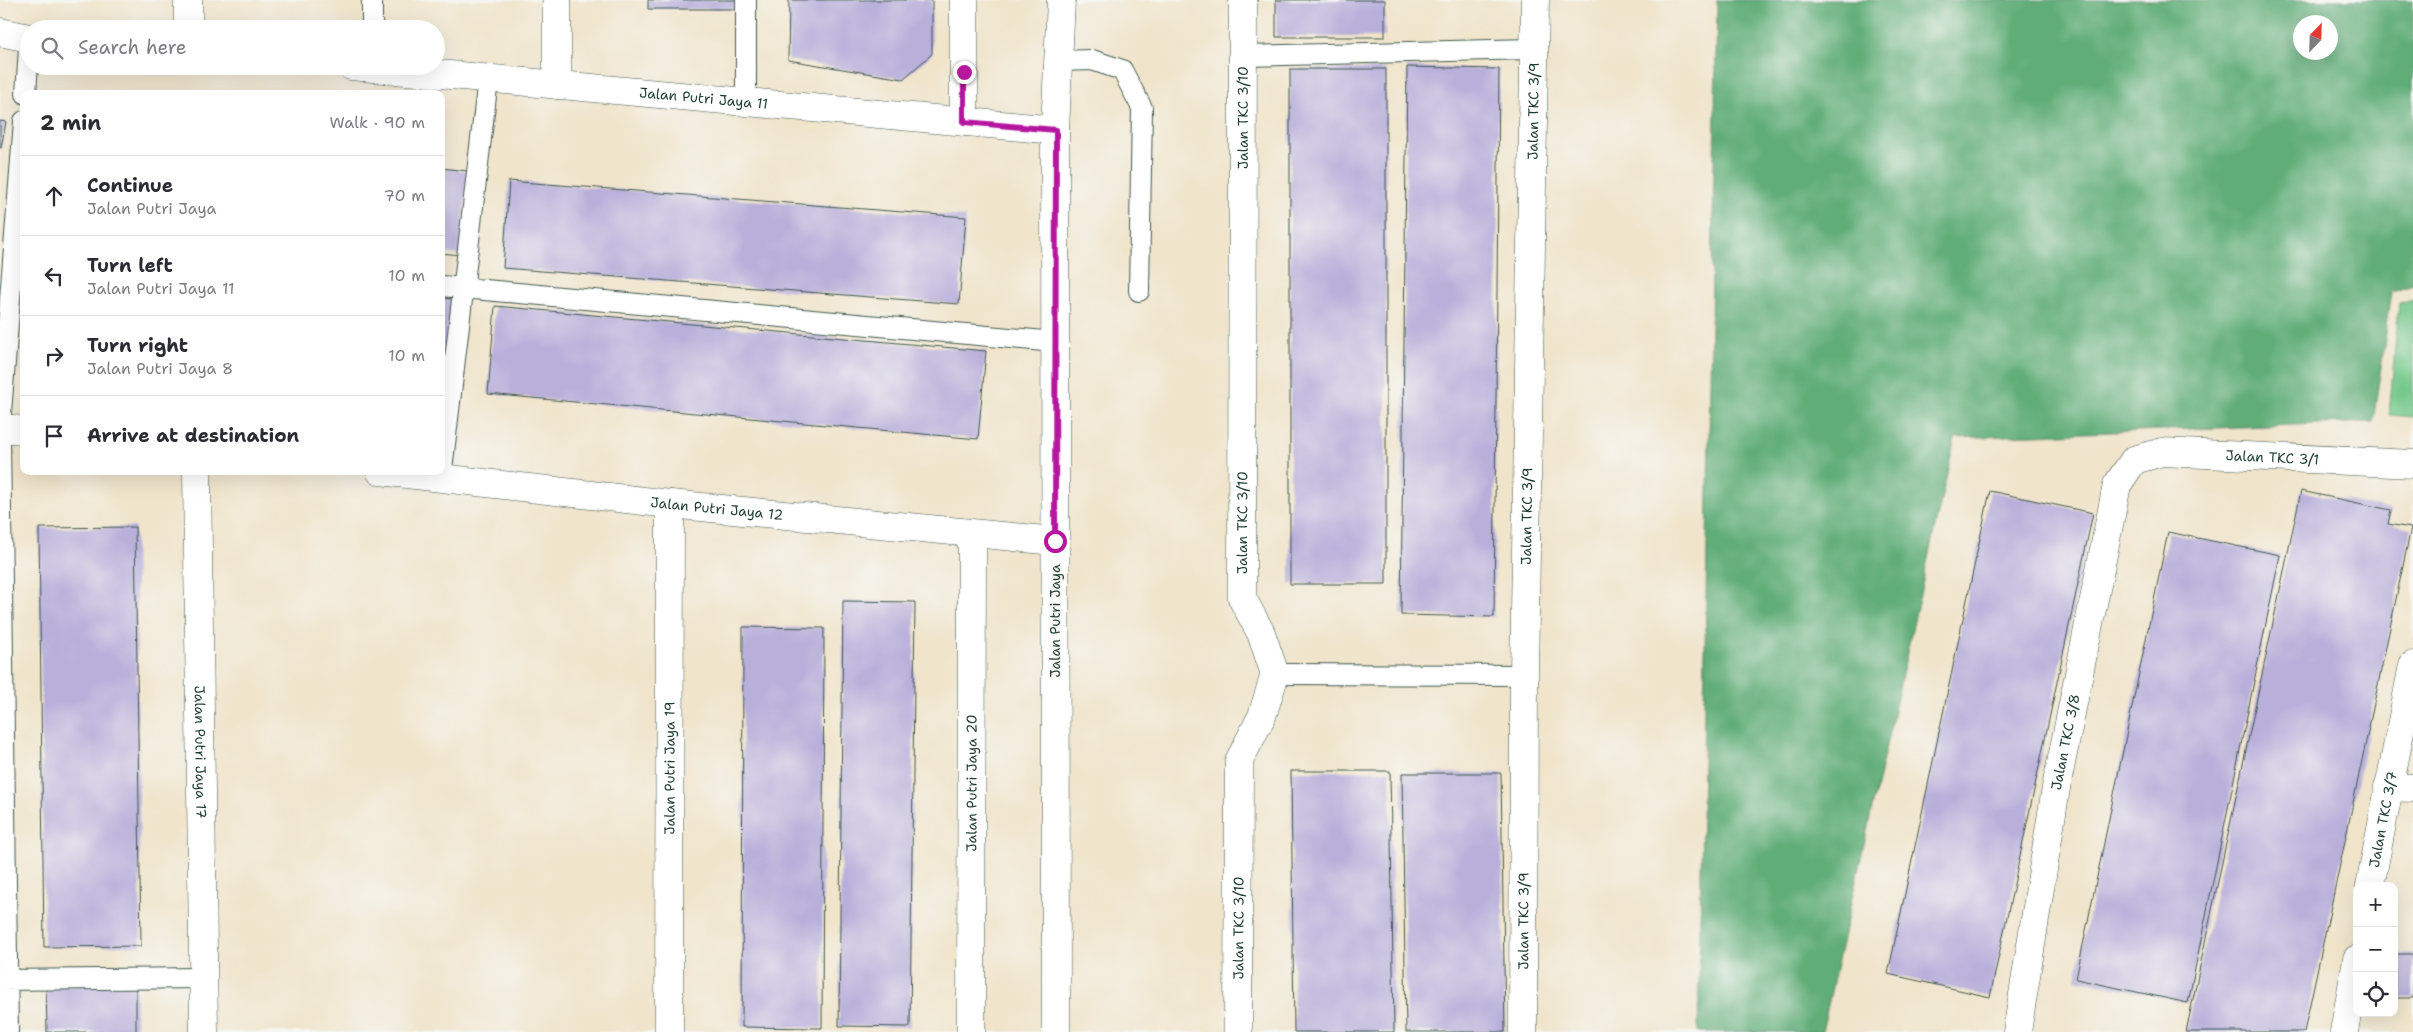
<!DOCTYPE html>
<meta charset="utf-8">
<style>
:root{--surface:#fff;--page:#f7f7f7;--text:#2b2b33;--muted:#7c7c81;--line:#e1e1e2}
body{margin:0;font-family:"Shantell Sans",sans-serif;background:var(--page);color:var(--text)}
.controls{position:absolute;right:15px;bottom:15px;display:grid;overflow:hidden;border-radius:10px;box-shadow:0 5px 20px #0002}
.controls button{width:45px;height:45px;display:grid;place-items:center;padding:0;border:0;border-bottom:1px solid var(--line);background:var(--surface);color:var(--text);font:25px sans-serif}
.compass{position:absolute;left:2293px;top:15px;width:45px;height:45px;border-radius:50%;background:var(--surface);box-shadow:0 5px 20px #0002;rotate:23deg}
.stop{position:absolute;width:15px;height:15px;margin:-11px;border:4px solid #b5179e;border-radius:50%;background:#fff}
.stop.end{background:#b5179e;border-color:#fff;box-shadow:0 1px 5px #0008}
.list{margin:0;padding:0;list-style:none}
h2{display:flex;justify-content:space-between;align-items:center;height:65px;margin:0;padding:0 20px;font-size:21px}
h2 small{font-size:16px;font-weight:400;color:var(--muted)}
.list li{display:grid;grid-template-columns:32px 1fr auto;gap:15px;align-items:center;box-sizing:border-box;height:80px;padding:0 20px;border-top:1px solid var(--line)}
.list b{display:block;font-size:19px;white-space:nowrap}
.list p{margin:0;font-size:16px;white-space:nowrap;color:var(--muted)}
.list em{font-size:16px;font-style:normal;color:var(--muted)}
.icon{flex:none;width:28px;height:28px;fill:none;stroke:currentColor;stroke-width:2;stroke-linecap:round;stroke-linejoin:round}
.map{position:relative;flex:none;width:2413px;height:1032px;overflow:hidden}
.search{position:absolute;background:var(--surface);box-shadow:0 5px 20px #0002;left:20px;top:20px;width:425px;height:55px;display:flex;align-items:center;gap:12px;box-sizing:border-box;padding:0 18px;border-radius:28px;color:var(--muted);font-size:19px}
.panel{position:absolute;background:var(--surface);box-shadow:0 5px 20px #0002;left:20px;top:90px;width:425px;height:385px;border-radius:10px}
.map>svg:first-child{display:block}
.green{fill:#76c98c;stroke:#4a8360}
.forest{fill:#60ad78;stroke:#407556;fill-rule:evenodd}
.building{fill:#b8afda}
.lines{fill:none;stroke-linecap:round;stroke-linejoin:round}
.lane-casing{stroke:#3e564b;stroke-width:22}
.street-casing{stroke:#3e564b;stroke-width:29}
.lane{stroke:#fff;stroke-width:20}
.street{stroke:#fff;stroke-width:28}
.route{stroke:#b5179e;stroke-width:6}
.labels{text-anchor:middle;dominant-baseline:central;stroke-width:4;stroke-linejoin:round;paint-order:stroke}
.street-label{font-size:14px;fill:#1f3d34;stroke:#f6f6f2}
</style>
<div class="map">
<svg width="2413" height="1032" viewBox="0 0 2413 1032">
<rect width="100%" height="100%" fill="#f6f6f2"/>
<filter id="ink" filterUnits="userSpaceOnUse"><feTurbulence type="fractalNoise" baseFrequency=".02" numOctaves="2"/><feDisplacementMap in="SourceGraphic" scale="10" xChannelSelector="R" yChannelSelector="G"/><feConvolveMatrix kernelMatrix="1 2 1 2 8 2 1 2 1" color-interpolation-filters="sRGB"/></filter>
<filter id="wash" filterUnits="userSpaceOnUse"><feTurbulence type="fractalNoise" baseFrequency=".0096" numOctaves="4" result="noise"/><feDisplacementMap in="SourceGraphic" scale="20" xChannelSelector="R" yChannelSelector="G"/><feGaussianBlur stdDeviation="1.12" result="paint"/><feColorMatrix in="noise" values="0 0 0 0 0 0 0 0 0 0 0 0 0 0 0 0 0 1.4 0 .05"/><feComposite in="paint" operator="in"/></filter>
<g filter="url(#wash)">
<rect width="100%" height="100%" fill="#f0e4cb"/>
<path class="green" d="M2413 300V417L2389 415 2399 304Z"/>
<path class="forest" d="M1717 0H2413V284L2392 291 2373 422 1955 438 1822 1032H1698ZM2300 22H2330V52H2300Z"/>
<g id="blocks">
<path class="building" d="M648 0H744V9H648Z
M789 0H932V54L903 79 788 60Z
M1276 0H1385V37H1276Z
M1407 67 1499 69 1494 617 1401 615Z
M1290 69H1386V584H1290Z
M0 121 6 122 1 148H0Z
M441 168 468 171 460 255 441 253Z
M509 181 966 217 959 304 503 268Z
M441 298 454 299 446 387H441Z
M495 306 986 351 978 439 488 394Z
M1990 491 2093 513 1990 997 1888 974Z
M2301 491 2391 510 2388 524 2411 528 2345 841 2304 1032H2186Z
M135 527 141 946 44 947 39 528Z
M2168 532 2280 555 2188 1003 2076 979Z
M843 601 915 602 910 1027 839 1026Z
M743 627 824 628 822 1028 742 1027Z
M1291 771H1390L1394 1032H1294Z
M1402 773H1501L1505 1032H1406Z
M2395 954H2413V998H2395Z
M46 985H136V1032H47Z"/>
</g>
</g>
<g filter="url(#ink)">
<use href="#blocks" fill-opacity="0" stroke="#3e564b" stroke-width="1"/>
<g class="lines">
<g class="lane-casing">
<path id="lane" d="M372 0V29
M746 0V102
M1244 56 1534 49
M1058 61 1092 60 1122 70 1142 108 1139 291
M26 94 29 48
M441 286 1055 342
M0 426 24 121
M0 438 8 1032
M441 478 488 79
M1275 674 1524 675
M0 980 203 978"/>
</g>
<g class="street-casing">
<g id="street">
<path d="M557 0V85"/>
<path d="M964 0V122"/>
<path d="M188 29V0"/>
<path d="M0 32 29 38"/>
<path id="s1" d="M351 66 1055 130"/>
<path d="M0 428 24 430"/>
<path id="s2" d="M197 471 204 1032"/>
<path id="s3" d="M380 471 670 504 1055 541"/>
<path d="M2388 787 2413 788"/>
<path id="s4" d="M2370 886 2413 665"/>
<path id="s5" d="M669 1032 670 504"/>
<path id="s6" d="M971 1032 972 534"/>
<path d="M1056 1032 1055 130 1061 0"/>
<path id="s7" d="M1238 1032 1239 761 1262 716 1275 674 1261 633 1242 598 1243 0"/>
<path id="s8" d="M1523 1032 1524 675 1535 0"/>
<path id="s9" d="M2017 1032 2056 788 2117 485 2134 460 2162 452 2413 464"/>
<path d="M2344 1032 2357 959"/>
</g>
</g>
<use href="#lane" class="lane"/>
<use href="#street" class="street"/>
</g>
</g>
<g class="lines" filter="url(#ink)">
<path class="route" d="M964 72V122L1056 130 1055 541"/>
</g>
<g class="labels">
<g class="street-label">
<text stroke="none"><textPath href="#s1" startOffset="354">Jalan Putri Jaya 11</textPath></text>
<text stroke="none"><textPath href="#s8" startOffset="921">Jalan TKC 3/9</textPath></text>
<text stroke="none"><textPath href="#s7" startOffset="929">Jalan TKC 3/10</textPath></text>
<text stroke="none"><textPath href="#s9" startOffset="726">Jalan TKC 3/1</textPath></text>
<text stroke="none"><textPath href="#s3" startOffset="339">Jalan Putri Jaya 12</textPath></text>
<text stroke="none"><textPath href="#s8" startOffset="516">Jalan TKC 3/9</textPath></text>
<text stroke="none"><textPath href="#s7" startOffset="524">Jalan TKC 3/10</textPath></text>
<text transform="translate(1055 621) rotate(-90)">Jalan Putri Jaya</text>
<text stroke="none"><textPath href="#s9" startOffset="294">Jalan TKC 3/8</textPath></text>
<text stroke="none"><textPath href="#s2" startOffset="281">Jalan Putri Jaya 17</textPath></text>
<text stroke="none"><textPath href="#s5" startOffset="264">Jalan Putri Jaya 19</textPath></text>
<text stroke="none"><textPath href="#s6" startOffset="249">Jalan Putri Jaya 20</textPath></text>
<text stroke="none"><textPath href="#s4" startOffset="68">Jalan TKC 3/7</textPath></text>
<text stroke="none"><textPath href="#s8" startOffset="111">Jalan TKC 3/9</textPath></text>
<text stroke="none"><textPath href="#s7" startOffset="104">Jalan TKC 3/10</textPath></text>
</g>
</g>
</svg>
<div class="controls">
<button>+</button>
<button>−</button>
<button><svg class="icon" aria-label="locate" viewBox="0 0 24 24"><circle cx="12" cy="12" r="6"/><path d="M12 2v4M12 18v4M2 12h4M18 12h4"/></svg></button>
</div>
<svg class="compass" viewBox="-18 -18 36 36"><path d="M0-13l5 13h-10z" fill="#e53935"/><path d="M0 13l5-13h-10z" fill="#7c7c81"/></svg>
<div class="stop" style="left:1055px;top:541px"></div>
<div class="stop end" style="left:964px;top:72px"></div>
<div class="search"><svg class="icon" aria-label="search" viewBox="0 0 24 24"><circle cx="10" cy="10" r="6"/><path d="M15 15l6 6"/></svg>Search here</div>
<section class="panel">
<h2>2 min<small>Walk · 90 m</small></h2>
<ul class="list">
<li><svg class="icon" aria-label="ahead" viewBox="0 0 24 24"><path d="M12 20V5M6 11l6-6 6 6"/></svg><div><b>Continue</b><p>Jalan Putri Jaya</p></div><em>70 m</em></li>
<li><svg class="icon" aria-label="left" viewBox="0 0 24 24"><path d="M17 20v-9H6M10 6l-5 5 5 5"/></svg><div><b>Turn left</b><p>Jalan Putri Jaya 11</p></div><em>10 m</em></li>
<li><svg class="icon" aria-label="right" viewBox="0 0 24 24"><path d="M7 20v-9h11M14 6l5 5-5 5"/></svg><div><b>Turn right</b><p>Jalan Putri Jaya 8</p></div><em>10 m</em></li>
<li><svg class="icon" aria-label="arrive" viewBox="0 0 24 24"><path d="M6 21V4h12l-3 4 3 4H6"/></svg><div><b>Arrive at destination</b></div></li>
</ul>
</section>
</div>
